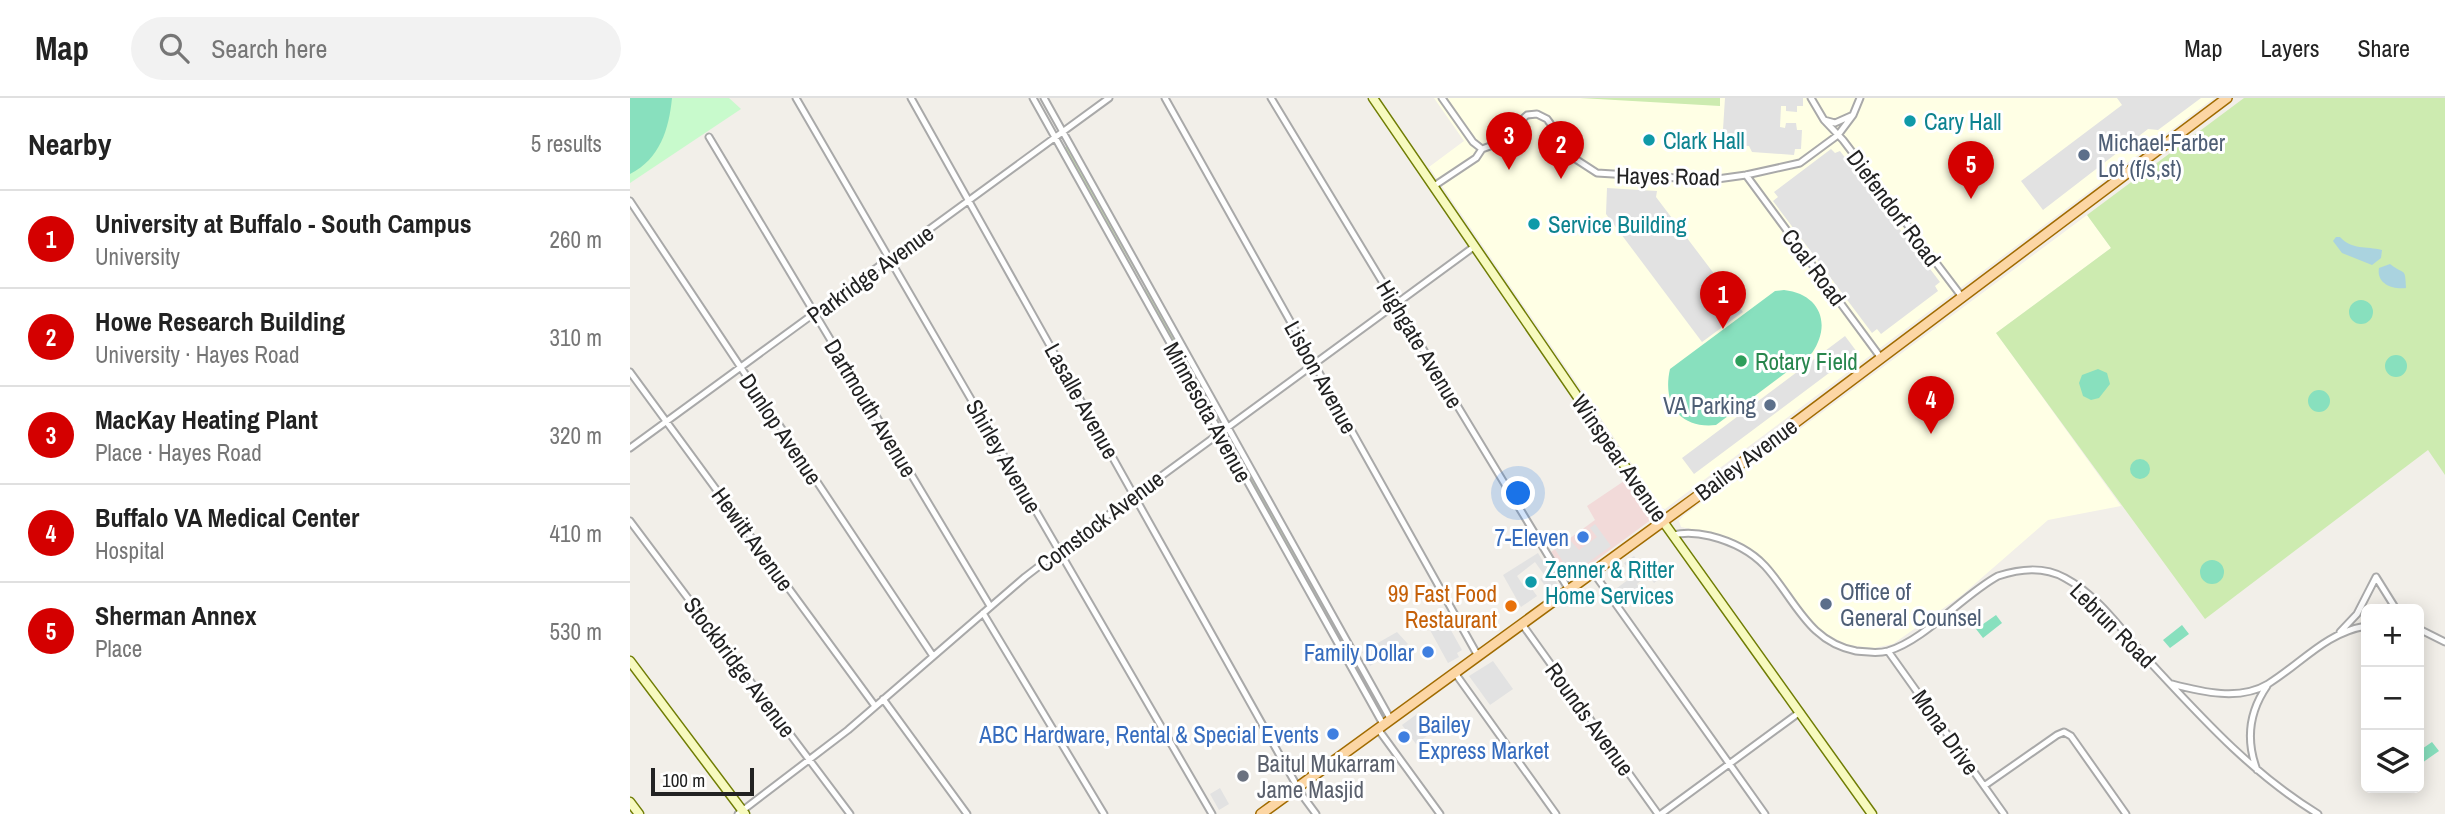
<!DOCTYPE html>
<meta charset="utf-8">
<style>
:root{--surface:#fff;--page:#f2f2f2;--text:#222;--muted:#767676;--line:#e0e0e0;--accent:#d40000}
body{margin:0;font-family:"Archivo Narrow",sans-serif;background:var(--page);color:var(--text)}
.controls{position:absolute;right:21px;bottom:21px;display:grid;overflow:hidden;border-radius:10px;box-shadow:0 4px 18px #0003}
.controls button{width:63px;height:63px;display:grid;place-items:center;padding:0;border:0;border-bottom:2px solid var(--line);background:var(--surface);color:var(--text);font:35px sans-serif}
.scale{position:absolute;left:21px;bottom:18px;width:103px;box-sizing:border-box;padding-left:7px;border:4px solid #222;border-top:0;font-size:19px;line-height:24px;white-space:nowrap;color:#222;-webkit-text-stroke:5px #fff;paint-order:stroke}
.you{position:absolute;left:889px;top:396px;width:24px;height:24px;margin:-18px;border:5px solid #fff;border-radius:50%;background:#1a73e8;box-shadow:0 0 0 10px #1a73e833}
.badge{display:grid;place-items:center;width:46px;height:46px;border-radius:50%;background:var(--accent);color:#fff;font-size:23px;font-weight:700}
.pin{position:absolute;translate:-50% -58px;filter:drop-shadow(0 2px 4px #0008)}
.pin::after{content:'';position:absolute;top:37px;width:24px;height:21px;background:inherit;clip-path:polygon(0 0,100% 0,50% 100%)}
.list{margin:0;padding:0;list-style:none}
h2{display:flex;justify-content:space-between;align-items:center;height:91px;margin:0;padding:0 28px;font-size:30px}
h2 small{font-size:23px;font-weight:400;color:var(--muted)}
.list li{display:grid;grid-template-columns:46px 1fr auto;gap:21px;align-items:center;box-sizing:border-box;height:98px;padding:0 28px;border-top:2px solid var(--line)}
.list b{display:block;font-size:26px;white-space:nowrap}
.list p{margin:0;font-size:23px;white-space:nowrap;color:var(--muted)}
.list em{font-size:23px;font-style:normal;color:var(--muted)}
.icon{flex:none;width:38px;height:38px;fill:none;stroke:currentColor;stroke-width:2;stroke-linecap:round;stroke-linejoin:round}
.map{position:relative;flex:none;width:1815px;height:716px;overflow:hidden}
header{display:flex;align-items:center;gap:42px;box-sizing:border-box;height:98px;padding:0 35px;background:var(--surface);border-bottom:2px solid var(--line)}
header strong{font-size:33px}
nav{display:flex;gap:38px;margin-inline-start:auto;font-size:24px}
.search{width:490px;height:63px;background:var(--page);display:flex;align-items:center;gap:18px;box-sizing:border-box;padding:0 24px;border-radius:38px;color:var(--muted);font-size:26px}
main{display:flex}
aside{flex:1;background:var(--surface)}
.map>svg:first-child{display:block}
.commercial{fill:#f2dad9}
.education{fill:#ffffe5}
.grass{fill:#cdebb0}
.park{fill:#c8facc}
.pitch{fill:#88e0be}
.parking{fill:#e2e2e2}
.water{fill:#aad3df}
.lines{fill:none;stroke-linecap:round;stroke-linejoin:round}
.street-casing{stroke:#a9a9a9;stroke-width:9}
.secondary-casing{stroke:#707d05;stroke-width:11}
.primary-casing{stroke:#a06b00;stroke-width:12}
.street{stroke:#fff;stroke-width:5}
.secondary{stroke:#f7fabf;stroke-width:8}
.primary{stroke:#fcd6a4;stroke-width:9}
.culture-dot{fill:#0f9aa8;stroke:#fff;stroke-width:2.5}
.service-dot{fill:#5c6f8a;stroke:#fff;stroke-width:2.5}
.leisure-dot{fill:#2e9e5b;stroke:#fff;stroke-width:2.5}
.shop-dot{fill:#3f7fe0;stroke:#fff;stroke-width:2.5}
.food-dot{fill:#e8710a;stroke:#fff;stroke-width:2.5}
.worship-dot{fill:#6b7280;stroke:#fff;stroke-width:2.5}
.labels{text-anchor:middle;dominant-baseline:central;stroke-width:6;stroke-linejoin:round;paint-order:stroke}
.culture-label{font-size:23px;fill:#0d838f;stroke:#fff;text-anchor:start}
.service-label{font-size:23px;fill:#4e5e75;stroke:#fff;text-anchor:start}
.street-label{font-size:23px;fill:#222;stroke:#fff}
.leisure-label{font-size:23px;fill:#27864d;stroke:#fff;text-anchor:start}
.shop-label{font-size:23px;fill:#366cbe;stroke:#fff;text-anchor:end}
.food-label{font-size:23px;fill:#c56008;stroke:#fff;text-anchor:end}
.worship-label{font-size:23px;fill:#5b616d;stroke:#fff;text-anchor:start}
</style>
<header>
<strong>Map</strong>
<div class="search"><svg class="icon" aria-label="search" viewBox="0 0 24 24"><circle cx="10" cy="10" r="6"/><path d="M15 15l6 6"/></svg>Search here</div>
<nav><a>Map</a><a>Layers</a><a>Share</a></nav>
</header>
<main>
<aside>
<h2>Nearby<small>5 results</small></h2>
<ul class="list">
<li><span class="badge">1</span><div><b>University at Buffalo - South Campus</b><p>University</p></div><em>260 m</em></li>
<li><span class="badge">2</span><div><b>Howe Research Building</b><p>University · Hayes Road</p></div><em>310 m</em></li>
<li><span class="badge">3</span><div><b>MacKay Heating Plant</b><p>Place · Hayes Road</p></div><em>320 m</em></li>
<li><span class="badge">4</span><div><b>Buffalo VA Medical Center</b><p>Hospital</p></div><em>410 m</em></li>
<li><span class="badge">5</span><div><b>Sherman Annex</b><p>Place</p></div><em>530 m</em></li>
</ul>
</aside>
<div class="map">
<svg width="1815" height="716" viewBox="0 0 1815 716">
<rect width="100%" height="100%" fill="#f2efe9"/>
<path class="commercial" d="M997 381 1022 421 942 480 937 479 921 454 965 422 957 408Z"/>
<path class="education" d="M804 0H1584L1035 411 1032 410 799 69 834 43Z
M1457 117 1481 150 1366 235 1491 408 1418 422 1332 497 1263 546 1244 550 1218 547 1192 534 1179 521 1137 465 1120 451 1094 438 1051 429 1049 423 1053 418Z"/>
<path class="grass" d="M950 0H1090V8Z
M1614 0H1815V377L1798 352 1575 521 1366 235 1481 150 1457 117Z
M437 48 510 179V181L434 50Z
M515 190 590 321 589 323 514 192Z
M599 341 674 472 673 474 598 343Z
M678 483H680L737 586 735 585Z"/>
<path class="park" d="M0 0H99L111 11 0 85Z"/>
<path class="pitch" d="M0 0H42C39 31 30 61 0 76Z
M1154 192C1190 196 1202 226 1182 255L1086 327C1050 331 1032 306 1040 271L1145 193Z
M1719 214a12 12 0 1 1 24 0a12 12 0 1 1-24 0Z
M1755 268a11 11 0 1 1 22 0a11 11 0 1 1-22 0Z
M1468 271 1477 275 1480 286 1469 300 1461 302 1453 298 1449 285 1452 277Z
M1678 303a11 11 0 1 1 22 0a11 11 0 1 1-22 0Z
M1500 371a10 10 0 1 1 20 0a10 10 0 1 1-20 0Z
M1570 474a12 12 0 1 1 24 0a12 12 0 1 1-24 0Z
M1366 517 1372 525 1353 540 1346 531Z
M1552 527 1559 536 1540 550 1533 542Z
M1802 644 1809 653 1789 667V653Z"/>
<path class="parking" d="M1095 0H1173V8H1167V14L1156 13V8H1151L1150 29 1155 30 1156 25H1166L1167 32H1172L1171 51H1165L1164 57 1122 54 1119 48 1092 47Z
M1487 0H1571L1528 32 1518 31 1413 112 1391 83 1492 7Z
M1201 51 1205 55 1210 53 1310 184 1305 188 1308 193 1251 236 1247 231 1242 235 1143 103 1148 99 1144 94Z
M977 90 1027 93 1026 99 1113 214 1072 244 976 116Z
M1215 238 1227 254 1064 376 1052 360Z
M965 426 981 448 941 477 925 451 939 441 949 452 967 439 960 430Z
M908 455 928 487 919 493 910 481 915 478 905 464 887 478 895 490 899 487 907 498 891 509 873 477Z
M1004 458 1014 472 1028 462 1037 475 1024 485 1018 477 1007 486 1012 493 997 504 987 490 1003 478 994 465Z
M807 517 814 529 818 527 832 552 827 555 829 559 818 565 795 523Z
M767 534 778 546 740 568 732 554Z
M863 563 883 591 860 607 839 578Z
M787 616 801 635 786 646 772 627Z
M590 690 599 706 589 712 580 696Z"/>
<path class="water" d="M1706 139H1710C1722 152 1736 148 1752 152L1751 160 1742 167 1712 155 1703 143Z
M1760 166C1775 178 1775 168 1776 190 1763 192 1746 186 1749 170Z"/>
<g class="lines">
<g class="street-casing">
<path id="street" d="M166 0 582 716
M281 0 672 697 686 716
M403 0 753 626
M414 0 761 622
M535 0 848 558
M641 0 939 492
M812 0 843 44 852 51
M1181 0 1194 22 1205 25 1223 17 1230 0
M1194 22 1213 42 1332 199
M79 39 360 508
M852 51 863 47 897 17 907 16 917 21 947 62 967 75 1080 82 1116 77 1170 65 1208 37 1223 17
M1116 77 1251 260
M804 88 846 60 852 51
M0 103 303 558
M0 274 245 608
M0 350 479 0
M0 423 220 716
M1043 437C1056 434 1067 435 1080 438 1100 443 1121 453 1135 468 1165 501 1178 544 1226 553 1237 554 1247 556 1258 553 1295 542 1333 497 1368 478 1390 471 1413 468 1435 480 1469 498 1493 534 1518 562 1571 619 1621 675 1688 716
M963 474 1135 716
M1746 479 1766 511
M353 515 474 716
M892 526 1028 716
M1789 531 1815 544
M1710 534 1727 516 1746 479
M1258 553 1374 716
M825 575 926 716
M1542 586C1572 594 1610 603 1638 586 1672 565 1695 535 1736 528
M253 601 337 716
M748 631 810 716
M1627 672C1616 643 1619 614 1637 588
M1354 688 1427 637 1434 634 1441 638 1496 716
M108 716 218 632 395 479 425 456 845 148
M1031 716 1170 614"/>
</g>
<g class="secondary-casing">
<path id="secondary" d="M743 0 1027 415 1242 716
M0 563 115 716
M0 704 9 716"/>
</g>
<g class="primary-casing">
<path id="primary" d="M631 716 1065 400 1597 0"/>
</g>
<use href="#street" class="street"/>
<use href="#secondary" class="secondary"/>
<use href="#primary" class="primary"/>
</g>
<g class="culture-dot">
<circle cx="1280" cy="23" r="7"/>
<circle cx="1019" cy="42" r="7"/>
<circle cx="904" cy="126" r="7"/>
<circle cx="901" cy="484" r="7"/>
</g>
<g class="service-dot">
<circle cx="1454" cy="57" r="7"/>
<circle cx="1140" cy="307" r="7"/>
<circle cx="1196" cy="506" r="7"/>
</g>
<circle class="leisure-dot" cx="1111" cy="263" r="7"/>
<g class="shop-dot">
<circle cx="953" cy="439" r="7"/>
<circle cx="798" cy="554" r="7"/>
<circle cx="703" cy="636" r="7"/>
<circle cx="774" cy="639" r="7"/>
</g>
<circle class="food-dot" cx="881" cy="508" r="7"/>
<circle class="worship-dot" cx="613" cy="678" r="7"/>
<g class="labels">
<g class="culture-label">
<text x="1294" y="23">Cary Hall</text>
<text x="1033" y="42">Clark Hall</text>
<text x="918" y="126">Service Building</text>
<text x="915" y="471">Zenner &amp; Ritter<tspan x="915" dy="26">Home Services</tspan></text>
</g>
<g class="service-label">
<text x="1468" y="44">Michael-Farber<tspan x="1468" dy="26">Lot (f/s,st)</tspan></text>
<text x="1126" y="307" text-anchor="end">VA Parking</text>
<text x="1210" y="493">Office of<tspan x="1210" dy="26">General Counsel</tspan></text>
</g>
<g class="street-label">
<text transform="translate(1038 78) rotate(1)">Hayes Road</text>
<text transform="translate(1264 110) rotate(53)">Diefendorf Road</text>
<text transform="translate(1184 169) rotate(53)">Coal Road</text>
<text transform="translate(240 176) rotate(-36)">Parkridge Avenue</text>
<text transform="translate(790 246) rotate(59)">Highgate Avenue</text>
<text transform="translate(691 279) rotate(61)">Lisbon Avenue</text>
<text transform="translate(452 303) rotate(61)">Lasalle Avenue</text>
<text transform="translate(241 310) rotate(59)">Dartmouth Avenue</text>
<text transform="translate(578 314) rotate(61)">Minnesota Avenue</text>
<text transform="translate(151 331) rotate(56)">Dunlop Avenue</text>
<text transform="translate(374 358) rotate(60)">Shirley Avenue</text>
<text transform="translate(990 360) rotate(55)">Winspear Avenue</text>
<text transform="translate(1116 361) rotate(-37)">Bailey Avenue</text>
<text transform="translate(470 423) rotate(-37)">Comstock Avenue</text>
<text transform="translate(123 441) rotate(54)">Hewitt Avenue</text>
<text transform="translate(1483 527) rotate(45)">Lebrun Road</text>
<text transform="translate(110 569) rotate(53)">Stockbridge Avenue</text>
<text transform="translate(960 621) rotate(54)">Rounds Avenue</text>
<text transform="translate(1316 634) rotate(55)">Mona Drive</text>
</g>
<g class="leisure-label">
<text x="1125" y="263">Rotary Field</text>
</g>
<g class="shop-label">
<text x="939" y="439">7-Eleven</text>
<text x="784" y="554">Family Dollar</text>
<text x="788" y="626" text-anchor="start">Bailey<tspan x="788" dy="26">Express Market</tspan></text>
<text x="689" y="636">ABC Hardware, Rental &amp; Special Events</text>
</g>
<g class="food-label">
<text x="867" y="495">99 Fast Food<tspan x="867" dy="26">Restaurant</tspan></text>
</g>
<g class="worship-label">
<text x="627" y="665">Baitul Mukarram<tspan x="627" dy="26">Jame Masjid</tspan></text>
</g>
</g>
</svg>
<div class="controls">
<button>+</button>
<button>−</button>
<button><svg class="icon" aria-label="layers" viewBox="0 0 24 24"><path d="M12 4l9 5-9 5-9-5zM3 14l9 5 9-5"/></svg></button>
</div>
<div class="scale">100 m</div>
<div class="you"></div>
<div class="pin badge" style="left:1093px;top:231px">1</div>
<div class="pin badge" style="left:931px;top:81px">2</div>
<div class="pin badge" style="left:879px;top:72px">3</div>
<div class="pin badge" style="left:1301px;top:336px">4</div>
<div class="pin badge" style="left:1341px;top:101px">5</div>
</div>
</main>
